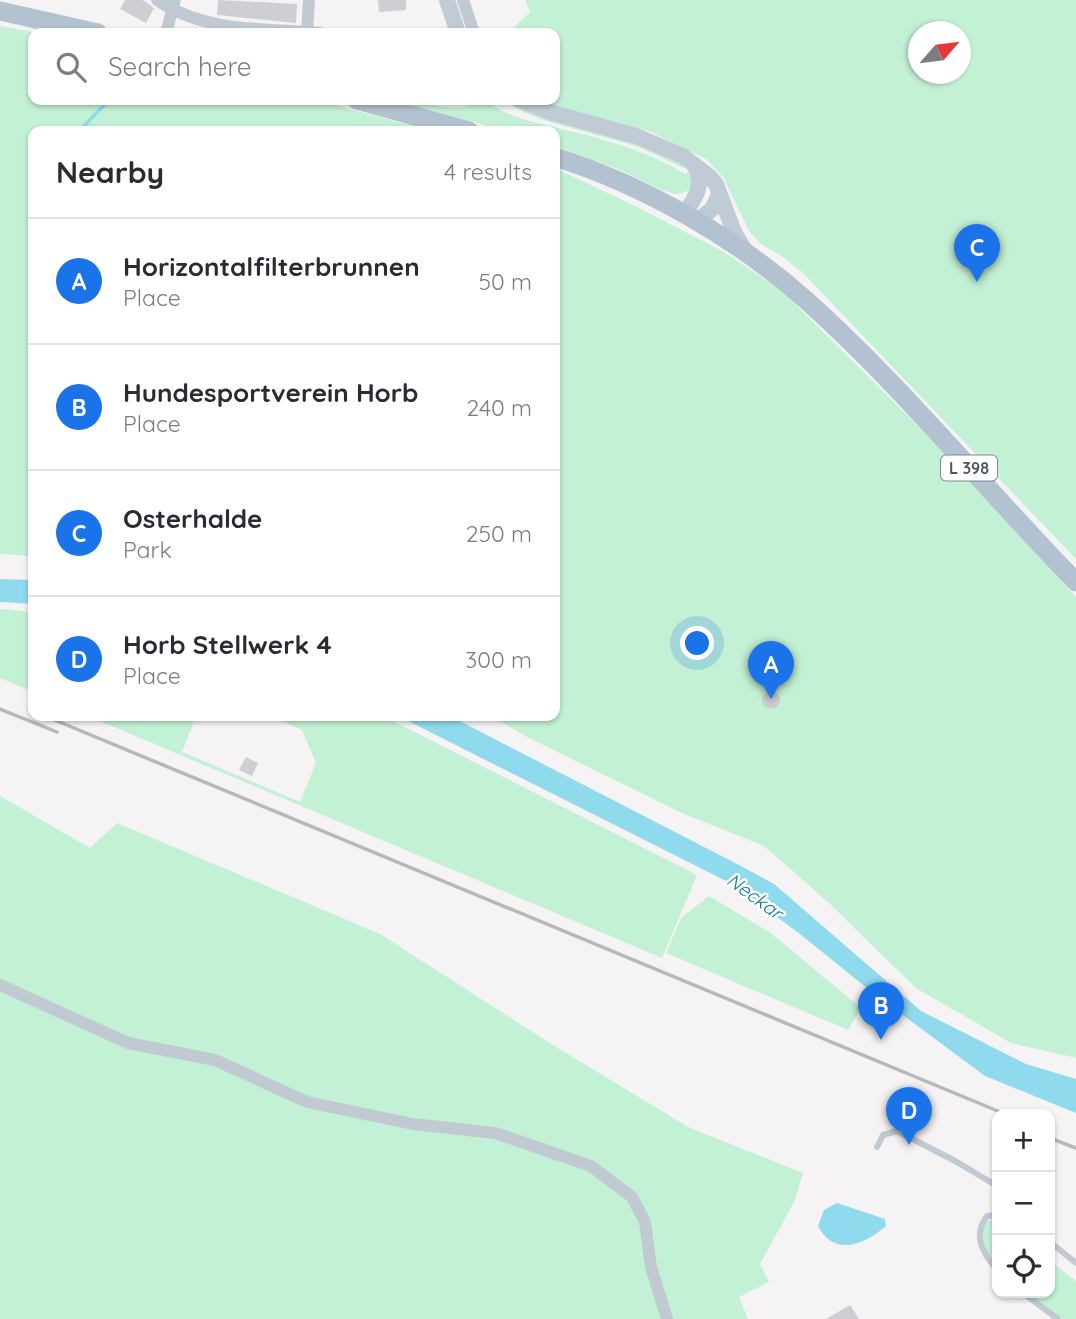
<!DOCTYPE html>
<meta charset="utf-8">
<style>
:root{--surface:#fff;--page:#f7f7f7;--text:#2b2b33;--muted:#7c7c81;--line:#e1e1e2;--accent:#1a73e8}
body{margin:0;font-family:Quicksand,sans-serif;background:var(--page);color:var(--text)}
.controls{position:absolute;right:21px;bottom:21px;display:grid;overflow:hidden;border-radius:14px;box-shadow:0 2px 5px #0004}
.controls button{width:63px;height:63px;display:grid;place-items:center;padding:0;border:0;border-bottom:2px solid var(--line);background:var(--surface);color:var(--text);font:35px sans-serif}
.compass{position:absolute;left:908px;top:21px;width:63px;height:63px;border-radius:50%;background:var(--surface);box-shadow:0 2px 5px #0004;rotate:62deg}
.you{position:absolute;left:698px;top:644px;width:24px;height:24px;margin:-18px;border:5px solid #fff;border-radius:50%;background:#1a73e8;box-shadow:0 0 0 10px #1a73e833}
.badge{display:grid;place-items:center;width:46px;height:46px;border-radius:50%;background:var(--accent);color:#fff;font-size:23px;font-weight:700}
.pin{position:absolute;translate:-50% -58px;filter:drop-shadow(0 2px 4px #0008)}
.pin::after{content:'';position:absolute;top:37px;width:24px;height:21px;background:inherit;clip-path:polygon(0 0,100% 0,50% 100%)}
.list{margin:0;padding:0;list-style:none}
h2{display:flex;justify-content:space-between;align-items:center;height:91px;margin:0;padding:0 28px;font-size:30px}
h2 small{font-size:23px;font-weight:400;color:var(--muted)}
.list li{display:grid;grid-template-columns:46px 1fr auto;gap:21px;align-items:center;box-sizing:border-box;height:126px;padding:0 28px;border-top:2px solid var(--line)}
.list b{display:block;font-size:26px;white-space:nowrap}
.list p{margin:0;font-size:23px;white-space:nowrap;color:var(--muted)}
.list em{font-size:23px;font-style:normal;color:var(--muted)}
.icon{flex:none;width:38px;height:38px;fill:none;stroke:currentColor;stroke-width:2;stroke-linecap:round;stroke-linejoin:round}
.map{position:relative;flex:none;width:1076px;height:1319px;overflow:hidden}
.search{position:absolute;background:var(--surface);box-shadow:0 2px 5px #0004;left:28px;top:28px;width:532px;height:77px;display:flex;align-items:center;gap:18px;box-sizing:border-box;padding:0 24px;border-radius:14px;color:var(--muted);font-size:26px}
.panel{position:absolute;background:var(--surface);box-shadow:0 2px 5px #0004;left:28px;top:126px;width:532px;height:595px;border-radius:14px}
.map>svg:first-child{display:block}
.green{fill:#c3f1d5;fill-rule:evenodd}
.water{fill:#90daee}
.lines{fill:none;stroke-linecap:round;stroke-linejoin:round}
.stream{stroke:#90daee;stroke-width:3.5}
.building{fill:#cdcfd5}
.lane{stroke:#c1cad2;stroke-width:6}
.street{stroke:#c1cad2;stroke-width:12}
.secondary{stroke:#c1cbd6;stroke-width:16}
.primary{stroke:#b3c2d1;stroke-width:19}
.rail{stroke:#b5b8bd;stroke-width:3.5}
.labels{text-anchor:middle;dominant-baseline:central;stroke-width:5;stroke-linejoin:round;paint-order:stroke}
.shield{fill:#fff;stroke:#808990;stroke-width:2}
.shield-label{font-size:16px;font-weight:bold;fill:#4a5661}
.water-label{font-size:19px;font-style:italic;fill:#0c7c9b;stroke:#fff}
</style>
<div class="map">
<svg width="1076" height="1319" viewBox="0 0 1076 1319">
<rect width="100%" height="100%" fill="#f5f3f3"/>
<path class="green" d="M525 0H1076V559L803 273 784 258 761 244 749 231 723 177 706 159 649 131 553 107 537 100H555V33H508L530 12ZM918 32H960V74H918Z
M0 26 38 33H33V100H292L307 104H331L432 131H33V556L0 554Z
M392 100C414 100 450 112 469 106V100H486C505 119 557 127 583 134 619 144 654 154 685 174L689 170 692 175 691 189 683 193 675 194 662 190 618 169 555 146V131H507Z
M514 108 589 128 667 155 686 166 683 168 639 147 543 120Z
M555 168 637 207 724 252 781 290 927 435 1076 597V1058L1011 1043 916 988 829 903 764 846 684 814 525 736 492 716H555Z
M0 609 33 612V692L0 678Z
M88 716H196L182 752 300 802 316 763 302 730 271 716H383L697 875 662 958Z
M0 796 90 848 117 823 380 934 545 1040 688 1127 803 1173 794 1202 760 1264 769 1282 739 1297 748 1319H0Z
M709 896 772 934 861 1008 848 1030 666 953 681 918Z
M997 1219V1264C985 1249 980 1241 984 1222Z
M1050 1261 1076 1281V1319H1063L1028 1293H1050Z"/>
<path class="water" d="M0 579 33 580V604L0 602Z
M398 716H450L739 865 774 884 921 1011 1026 1064 1076 1079V1113L985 1076 873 993 800 934 732 884Z
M837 1203 885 1219 886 1226C864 1245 834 1257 818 1226L824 1210Z"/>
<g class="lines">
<path class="stream" d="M79 131 109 100"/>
</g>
<path class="building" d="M125 0H143L154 8 146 23 120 9Z
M218 0 297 4 296 23 217 15Z
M378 0H406V10L379 12Z
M762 700a9 9 0 1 1 18 0a9 9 0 1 1-18 0Z
M246 757 258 763 252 776 239 770Z
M850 1305 859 1319H826Z"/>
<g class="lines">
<path class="lane" d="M877 1147 883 1135 897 1131 957 1162 997 1186
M997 1215 987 1216C972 1236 983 1253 997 1270
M1050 1242 1076 1263
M1023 1293 1058 1319"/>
<path class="street" d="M157 0C205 33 265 28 320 33
M463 0 474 33
M307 32 309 0
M166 33 175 0
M0 985 128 1043 215 1060 307 1102 413 1124 495 1133 591 1166 632 1197 645 1222 651 1267 667 1319"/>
<path class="secondary" d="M447 0 458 33
M519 100 553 113 636 136 683 156 709 176 716 184 734 232 745 251
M684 215C696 195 703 190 696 166
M696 222 712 209 719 195"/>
<path class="primary" d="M0 11 98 33
M357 100 469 131
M555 157C644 185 738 239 807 301 904 388 986 490 1076 582"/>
<path class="rail" d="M0 709 57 732
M45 716 1005 1114
M1050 1138 1076 1148"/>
</g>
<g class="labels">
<rect class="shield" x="941" y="455.5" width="56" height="25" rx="5"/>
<g class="shield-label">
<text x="969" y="468">L 398</text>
</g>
<g class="water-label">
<text transform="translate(755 896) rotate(36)">Neckar</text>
</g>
</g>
</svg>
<div class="controls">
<button>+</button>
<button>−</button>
<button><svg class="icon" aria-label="locate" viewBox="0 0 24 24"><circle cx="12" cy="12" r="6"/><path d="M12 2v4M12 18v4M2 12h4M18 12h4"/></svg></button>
</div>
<svg class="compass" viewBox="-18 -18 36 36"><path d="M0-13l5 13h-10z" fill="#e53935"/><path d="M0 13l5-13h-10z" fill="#7c7c81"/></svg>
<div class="you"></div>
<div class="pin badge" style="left:771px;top:699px">A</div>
<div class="pin badge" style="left:881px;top:1040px">B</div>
<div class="pin badge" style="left:977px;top:282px">C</div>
<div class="pin badge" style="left:909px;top:1145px">D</div>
<div class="search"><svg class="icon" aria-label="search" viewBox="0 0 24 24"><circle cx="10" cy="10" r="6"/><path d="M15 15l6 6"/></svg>Search here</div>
<section class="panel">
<h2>Nearby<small>4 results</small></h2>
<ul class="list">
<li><span class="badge">A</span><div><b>Horizontalfilterbrunnen</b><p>Place</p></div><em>50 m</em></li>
<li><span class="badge">B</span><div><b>Hundesportverein Horb</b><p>Place</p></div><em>240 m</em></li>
<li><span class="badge">C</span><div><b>Osterhalde</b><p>Park</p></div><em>250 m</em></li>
<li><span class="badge">D</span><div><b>Horb Stellwerk 4</b><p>Place</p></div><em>300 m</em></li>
</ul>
</section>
</div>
